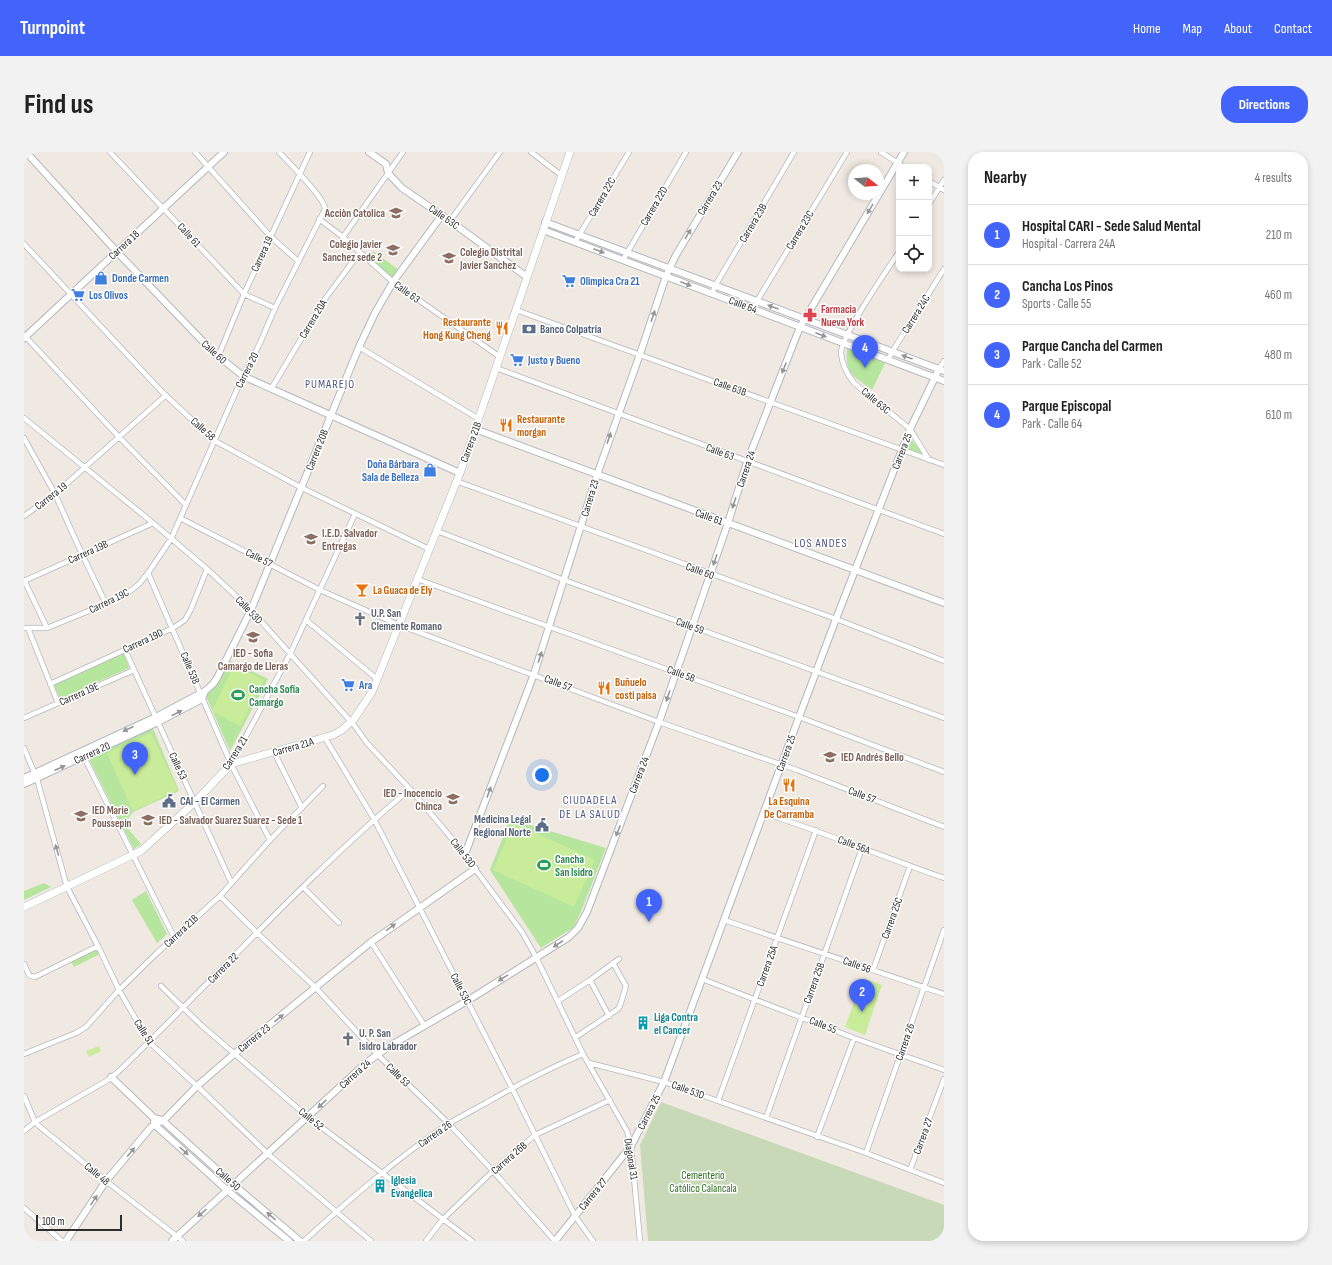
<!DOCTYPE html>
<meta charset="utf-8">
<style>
:root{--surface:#fff;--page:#f2f2f2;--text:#222;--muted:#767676;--line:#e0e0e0;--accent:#4264fb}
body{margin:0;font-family:"Sofia Sans Condensed",sans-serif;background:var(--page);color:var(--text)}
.controls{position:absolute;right:12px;top:12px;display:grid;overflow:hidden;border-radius:8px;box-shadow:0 2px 6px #0003}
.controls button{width:36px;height:36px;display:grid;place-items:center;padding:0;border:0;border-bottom:1px solid var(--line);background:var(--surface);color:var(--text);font:20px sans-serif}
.compass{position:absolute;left:824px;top:12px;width:36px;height:36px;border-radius:50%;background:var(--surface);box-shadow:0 2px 6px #0003;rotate:107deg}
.scale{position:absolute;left:12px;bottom:10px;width:86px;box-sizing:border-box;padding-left:4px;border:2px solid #2e2e2e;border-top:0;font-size:11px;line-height:14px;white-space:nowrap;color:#2e2e2e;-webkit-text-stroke:3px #fff;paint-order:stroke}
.you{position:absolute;left:518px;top:623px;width:14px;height:14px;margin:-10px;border:3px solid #fff;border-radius:50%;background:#1a73e8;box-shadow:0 0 0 6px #1a73e833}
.badge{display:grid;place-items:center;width:26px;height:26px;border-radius:50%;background:var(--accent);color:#fff;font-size:13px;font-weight:700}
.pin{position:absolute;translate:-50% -33px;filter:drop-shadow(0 1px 2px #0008)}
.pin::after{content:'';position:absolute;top:21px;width:14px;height:12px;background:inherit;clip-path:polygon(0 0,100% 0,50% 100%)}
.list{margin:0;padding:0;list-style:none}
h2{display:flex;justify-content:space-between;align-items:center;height:52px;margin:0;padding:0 16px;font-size:17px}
h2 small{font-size:13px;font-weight:400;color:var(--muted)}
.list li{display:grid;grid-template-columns:26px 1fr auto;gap:12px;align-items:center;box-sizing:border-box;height:60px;padding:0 16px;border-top:1px solid var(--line)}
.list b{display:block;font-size:15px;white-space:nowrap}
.list p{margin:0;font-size:13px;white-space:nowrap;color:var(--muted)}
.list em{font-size:13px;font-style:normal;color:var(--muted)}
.icon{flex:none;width:22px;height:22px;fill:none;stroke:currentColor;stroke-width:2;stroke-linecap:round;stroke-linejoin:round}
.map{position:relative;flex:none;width:920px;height:1089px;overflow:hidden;border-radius:16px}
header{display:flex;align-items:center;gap:24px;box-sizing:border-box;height:56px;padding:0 20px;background:var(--accent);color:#fff}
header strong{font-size:19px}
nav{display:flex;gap:22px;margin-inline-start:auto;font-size:14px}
.intro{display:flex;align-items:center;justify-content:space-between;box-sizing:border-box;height:96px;padding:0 24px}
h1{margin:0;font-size:28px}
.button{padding:10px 18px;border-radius:16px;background:var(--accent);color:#fff;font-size:14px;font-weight:700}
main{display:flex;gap:24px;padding:0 24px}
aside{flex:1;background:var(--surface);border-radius:16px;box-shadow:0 2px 6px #0003}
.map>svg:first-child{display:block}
.green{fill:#b6e59e}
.cemetery{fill:#c8d9b8}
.pitch{fill:#c9ec9a}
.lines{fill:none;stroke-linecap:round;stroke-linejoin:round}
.minor-casing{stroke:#b4b7c1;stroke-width:6}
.tertiary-casing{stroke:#b4b7c1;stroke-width:8}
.secondary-casing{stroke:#b4b7c1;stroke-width:8}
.minor{stroke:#fff;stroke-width:4.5}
.tertiary{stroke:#fff;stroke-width:6}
.secondary{stroke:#fff;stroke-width:7}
.oneway{fill:#969696}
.labels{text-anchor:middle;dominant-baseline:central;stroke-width:3;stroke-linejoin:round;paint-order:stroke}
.street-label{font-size:11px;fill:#2e2e2e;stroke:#fff}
.education-label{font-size:11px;font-weight:bold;fill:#785e54;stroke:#fff;text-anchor:start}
.shop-label{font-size:11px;font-weight:bold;fill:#366cbe;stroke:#fff;text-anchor:start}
.health-label{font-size:11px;font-weight:bold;fill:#be3a42;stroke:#fff;text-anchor:start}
.food-label{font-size:11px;font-weight:bold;fill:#c56008;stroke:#fff;text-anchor:start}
.service-label{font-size:11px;font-weight:bold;fill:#4e5e75;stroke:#fff;text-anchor:start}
.worship-label{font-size:11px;font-weight:bold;fill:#5b616d;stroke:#fff;text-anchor:start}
.leisure-label{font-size:11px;font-weight:bold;fill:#27864d;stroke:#fff;text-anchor:start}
.culture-label{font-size:11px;font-weight:bold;fill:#0d838f;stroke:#fff;text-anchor:start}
.park-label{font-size:11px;fill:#2c6e1b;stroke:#fff}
.neighbourhood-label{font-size:12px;letter-spacing:1px;fill:#4d5680;stroke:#fff}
</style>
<header>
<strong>Turnpoint</strong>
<nav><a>Home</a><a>Map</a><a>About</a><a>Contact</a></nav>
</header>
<div class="intro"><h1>Find us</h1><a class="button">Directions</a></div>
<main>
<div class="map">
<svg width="920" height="1089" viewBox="0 0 920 1089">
<rect width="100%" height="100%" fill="#efe9e1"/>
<path class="green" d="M349 99 375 118 368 127 344 106Z
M823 196 861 211 848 238C828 222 821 224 823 196Z
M886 286 900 303 880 297Z
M100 501 105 516 36 547 30 533Z
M206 509 244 527 206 599 181 542 190 534Z
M128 574 155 639 109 660 100 672 117 692 110 697 65 607Z
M486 667 582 696 558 757 550 775 517 796 466 718Z
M20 731 27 735 0 748V739Z
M122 739 143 782 133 791 108 748Z
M73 797 76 802 50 815 47 810Z"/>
<path class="cemetery" d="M637 950 920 1053V1089H624L616 993Z"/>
<path class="pitch" d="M210 513 240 528 216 574 188 559Z
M127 581 154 638 109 659 83 601Z
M490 671 571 708 550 755 469 718Z
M839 826 858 833 841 883 821 875Z
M75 894 77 899 65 905 62 899Z"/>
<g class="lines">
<g class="minor-casing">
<path id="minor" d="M86 0 220 142 251 156
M171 0 247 85 274 109
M507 0 537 23
M857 0 880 15
M905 29 920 38
M905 52 920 28
M295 67 319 85 369 130 476 205
M426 69 476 0
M319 85 379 0
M551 90 605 0
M0 92 139 241 191 289 278 336 405 397
M875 100C863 118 817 184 817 201 818 213 823 222 830 231L886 277 905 308
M599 108 662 0
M688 142 691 134 770 0
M730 157 733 149 823 0
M492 158 920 313
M0 183 95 285 162 353
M335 195 455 267
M194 205 220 142 286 0
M864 208 868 200 920 117
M472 216 920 382
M915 217 920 209
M247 237 301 147 336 100
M0 266 129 371 183 417 227 458 330 573 343 591 386 637 441 702
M0 286 31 342 58 402 82 452
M432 329 812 467 920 509
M0 364 31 342 142 243
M156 366 296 438 375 473 635 570 773 618 920 675
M413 379 540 428 920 566
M124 421 207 612 246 688
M393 427 775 565 920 620
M0 428 23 476
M0 429 129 371
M282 468 353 527
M0 476H23L82 452 105 440 115 432 124 421 147 387 219 224 236 191 251 156 301 57C301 46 264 10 255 0
M4 476 34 551
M101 498 207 730
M26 532 149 476 161 468 167 457 183 417
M0 566 110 518
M301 586 350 667 488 936 551 1064 569 1089
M0 596 13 627 43 735 74 794 95 838 125 890 173 934 244 1002 347 1089
M250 600 278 656
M60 605 150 785
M207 612 266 502 331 362
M740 661C801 681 860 705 920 726
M451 717 498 780 512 805 559 902 603 979 607 994 616 1089
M279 735 315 771
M196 744 233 781 292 836 353 902 425 972 469 1019 531 1089
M700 768 920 842
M347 790 400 873
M0 812 5 823 11 825 74 794
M849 818 886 714
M678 827 830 886 920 918
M566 828 585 864
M137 834 177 873 284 965 448 1089
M534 849 566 828 595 807
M552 885 594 857 596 854 602 834 589 811
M0 902 52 881 62 875 95 838 133 801 196 744 246 688 299 634
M565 911 640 930 842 1001 920 1031
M0 944 11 970 15 974 82 1029 159 1089
M694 949 792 678
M742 966 838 696
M0 979 11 970 84 928 94 920C192 826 282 724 386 637
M793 985 830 886
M842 1001 920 778
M886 1018 920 927
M0 1056 38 1089
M280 1089C326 1047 373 1006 424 972 436 965 449 958 462 951 493 933 526 916 559 902
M402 1089 419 1067 469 1019 511 983 586 948"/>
</g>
<g class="tertiary-casing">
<path id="tertiary" d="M2 0 93 100 188 199 219 224 436 321
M345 0 362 12 364 21 378 36 426 69 503 125
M521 70 920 219
M519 78 920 229
M0 186 200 0
M451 277 920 451
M0 626 132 565 181 539 189 532 193 526 227 458 335 195 351 161 369 130 418 63
M0 632 134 570 178 547 181 539
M87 925 130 966 138 968 210 1033 276 1089
M130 970 131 973 204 1039 265 1089
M42 1089 82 1029 127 975 141 967 173 934 210 902 347 790 451 717 441 702 510 522 573 323 616 202 642 124 652 103 714 0
M148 1089 342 911 364 895 443 849 545 785 554 776 563 760 635 570 704 371 723 310 776 175 880 0
M531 1089 607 994 640 930 775 565 812 467 886 277 915 217"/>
</g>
<g class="secondary-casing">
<path id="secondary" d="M0 755 117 699 171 650 207 612 309 583 318 578 330 567 348 540 436 321 546 0"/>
</g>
<use href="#minor" class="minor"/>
<use href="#tertiary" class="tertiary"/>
<use href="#secondary" class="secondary"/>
</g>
<defs><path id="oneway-solid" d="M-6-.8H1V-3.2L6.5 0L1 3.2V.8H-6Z"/></defs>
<g class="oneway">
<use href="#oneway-solid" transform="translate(846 57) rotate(121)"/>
<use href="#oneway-solid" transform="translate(664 82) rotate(-59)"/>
<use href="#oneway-solid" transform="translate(575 99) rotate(21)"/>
<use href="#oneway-solid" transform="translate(662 132) rotate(21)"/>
<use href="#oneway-solid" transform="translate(749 155) rotate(-160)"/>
<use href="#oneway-solid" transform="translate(629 164) rotate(-71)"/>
<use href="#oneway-solid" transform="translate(797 183) rotate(21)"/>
<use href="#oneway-solid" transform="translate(883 205) rotate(-160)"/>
<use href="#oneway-solid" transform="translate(760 216) rotate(112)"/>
<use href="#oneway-solid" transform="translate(585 286) rotate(-71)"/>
<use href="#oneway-solid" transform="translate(710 351) rotate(108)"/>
<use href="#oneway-solid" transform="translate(691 408) rotate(109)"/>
<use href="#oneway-solid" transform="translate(516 505) rotate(-72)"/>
<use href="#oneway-solid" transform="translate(644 544) rotate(109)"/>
<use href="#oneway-solid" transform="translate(153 561) rotate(-28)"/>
<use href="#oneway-solid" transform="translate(104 577) rotate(156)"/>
<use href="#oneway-solid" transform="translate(36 616) rotate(-24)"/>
<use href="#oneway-solid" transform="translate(465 640) rotate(-70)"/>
<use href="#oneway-solid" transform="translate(594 679) rotate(111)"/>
<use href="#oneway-solid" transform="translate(33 698) rotate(-106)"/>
<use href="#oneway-solid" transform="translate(367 775) rotate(-36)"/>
<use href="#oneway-solid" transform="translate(534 792) rotate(147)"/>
<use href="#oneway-solid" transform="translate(479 826) rotate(148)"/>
<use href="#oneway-solid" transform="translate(255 866) rotate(-39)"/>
<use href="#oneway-solid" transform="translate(298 952) rotate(137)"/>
<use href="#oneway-solid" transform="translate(160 999) rotate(42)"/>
<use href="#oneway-solid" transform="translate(107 1000) rotate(-50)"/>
<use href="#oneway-solid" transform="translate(70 1048) rotate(-56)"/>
<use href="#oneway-solid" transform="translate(178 1061) rotate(139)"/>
<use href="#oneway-solid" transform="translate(247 1064) rotate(-140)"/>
</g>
<defs>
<g id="school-bare" transform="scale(1.08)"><path d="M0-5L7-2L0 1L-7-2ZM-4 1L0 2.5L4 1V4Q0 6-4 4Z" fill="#8d6e63" stroke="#fff" stroke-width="2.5" paint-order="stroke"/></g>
<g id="shop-bare" transform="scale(1.08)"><path d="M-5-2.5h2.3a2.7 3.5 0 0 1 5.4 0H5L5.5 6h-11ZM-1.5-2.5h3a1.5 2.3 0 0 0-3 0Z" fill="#3f7fe0" stroke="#fff" stroke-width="2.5" paint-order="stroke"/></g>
<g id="supermarket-bare" transform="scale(1.08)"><path d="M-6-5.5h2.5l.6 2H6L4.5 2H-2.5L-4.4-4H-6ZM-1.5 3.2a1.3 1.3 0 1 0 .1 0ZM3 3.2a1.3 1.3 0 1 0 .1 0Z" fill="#3f7fe0" stroke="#fff" stroke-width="2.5" paint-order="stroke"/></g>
<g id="pharmacy-bare" transform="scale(1.08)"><path d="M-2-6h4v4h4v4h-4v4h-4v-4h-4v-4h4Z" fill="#e0444e" stroke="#fff" stroke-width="2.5" paint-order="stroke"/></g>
<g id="restaurant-bare" transform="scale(1.08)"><path d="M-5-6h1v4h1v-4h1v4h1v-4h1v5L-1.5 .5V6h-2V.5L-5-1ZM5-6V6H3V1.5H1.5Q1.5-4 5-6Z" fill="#e8710a" stroke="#fff" stroke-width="2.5" paint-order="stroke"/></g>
<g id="bank-bare" transform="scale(1.08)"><path d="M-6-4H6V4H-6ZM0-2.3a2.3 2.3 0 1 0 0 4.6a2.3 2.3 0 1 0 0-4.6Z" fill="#5c6f8a" stroke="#fff" stroke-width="2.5" paint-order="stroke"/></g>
<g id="bar-bare" transform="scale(1.08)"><path d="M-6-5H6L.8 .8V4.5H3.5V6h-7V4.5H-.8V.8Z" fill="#e8710a" stroke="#fff" stroke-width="2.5" paint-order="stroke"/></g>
<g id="church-bare" transform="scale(1.08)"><path d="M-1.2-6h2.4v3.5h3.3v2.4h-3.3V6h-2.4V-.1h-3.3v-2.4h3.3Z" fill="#6b7280" stroke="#fff" stroke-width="2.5" paint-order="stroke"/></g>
<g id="stadium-bare" transform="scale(1.08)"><path d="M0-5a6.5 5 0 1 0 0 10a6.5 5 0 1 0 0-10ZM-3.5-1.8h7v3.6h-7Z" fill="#2e9e5b" stroke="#fff" stroke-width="2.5" paint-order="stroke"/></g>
<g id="civic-bare" transform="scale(1.08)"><path d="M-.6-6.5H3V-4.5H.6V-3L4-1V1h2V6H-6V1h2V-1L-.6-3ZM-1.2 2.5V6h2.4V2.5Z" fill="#5c6f8a" stroke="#fff" stroke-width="2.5" paint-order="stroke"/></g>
<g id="building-bare" transform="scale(1.08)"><path d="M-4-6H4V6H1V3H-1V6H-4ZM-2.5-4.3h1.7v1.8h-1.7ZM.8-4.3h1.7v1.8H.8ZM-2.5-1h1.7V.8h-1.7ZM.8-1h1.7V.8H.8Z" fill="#0f9aa8" stroke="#fff" stroke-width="2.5" paint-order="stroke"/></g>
</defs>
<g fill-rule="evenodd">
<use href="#school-bare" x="372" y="61"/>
<use href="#school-bare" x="369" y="98"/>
<use href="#school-bare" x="425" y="106"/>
<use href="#shop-bare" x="77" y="126"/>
<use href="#supermarket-bare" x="545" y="129"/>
<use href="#supermarket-bare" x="54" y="143"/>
<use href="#pharmacy-bare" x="786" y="163"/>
<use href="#restaurant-bare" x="478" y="176"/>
<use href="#bank-bare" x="505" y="177"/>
<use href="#supermarket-bare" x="493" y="208"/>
<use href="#restaurant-bare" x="482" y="273"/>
<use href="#shop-bare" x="406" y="318"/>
<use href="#school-bare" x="287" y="387"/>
<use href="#bar-bare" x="338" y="438"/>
<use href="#church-bare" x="336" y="467"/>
<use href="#school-bare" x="229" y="485"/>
<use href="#supermarket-bare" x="324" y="533"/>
<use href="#restaurant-bare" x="580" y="536"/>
<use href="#stadium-bare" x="214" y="543"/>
<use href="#school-bare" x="806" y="605"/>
<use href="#restaurant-bare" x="765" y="633"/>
<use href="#school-bare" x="429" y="647"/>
<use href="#civic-bare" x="145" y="649"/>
<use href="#school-bare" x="57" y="664"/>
<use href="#school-bare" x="124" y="668"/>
<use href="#civic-bare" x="518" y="673"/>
<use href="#stadium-bare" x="520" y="713"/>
<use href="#building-bare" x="619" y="871"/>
<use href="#church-bare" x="324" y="887"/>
<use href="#building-bare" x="356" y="1034"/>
</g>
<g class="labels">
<g class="street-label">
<text transform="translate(578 45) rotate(-60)">Carrera 22C</text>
<text transform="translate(686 46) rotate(-59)">Carrera 23</text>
<text transform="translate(630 54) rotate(-60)">Carrera 22D</text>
<text transform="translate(420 65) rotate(35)">Calle 63C</text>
<text transform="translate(729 71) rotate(-59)">Carrera 23B</text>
<text transform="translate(776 78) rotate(-59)">Carrera 23C</text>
<text transform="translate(165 83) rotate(47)">Calle 61</text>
<text transform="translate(100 93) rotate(-43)">Carrera 18</text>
<text transform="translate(238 102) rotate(-65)">Carrera 19</text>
<text transform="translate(383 140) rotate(36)">Calle 63</text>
<text transform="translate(719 153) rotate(21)">Calle 64</text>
<text transform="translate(892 162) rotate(-58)">Carrera 24C</text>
<text transform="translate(289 167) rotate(-59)">Carrera 20A</text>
<text transform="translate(190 200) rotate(42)">Calle 60</text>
<text transform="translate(223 218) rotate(-63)">Carrera 20</text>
<text transform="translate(706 235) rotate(20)">Calle 63B</text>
<text transform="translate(852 249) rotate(40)">Calle 63C</text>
<text transform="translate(179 277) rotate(42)">Calle 58</text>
<text transform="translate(447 290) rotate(-70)">Carrera 21B</text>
<text transform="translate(293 298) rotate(-68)">Carrera 20B</text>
<text transform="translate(878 299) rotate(-69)">Carrera 25</text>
<text transform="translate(696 300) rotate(20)">Calle 63</text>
<text transform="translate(722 317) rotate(-71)">Carrera 24</text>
<text transform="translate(27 344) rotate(-38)">Carrera 19</text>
<text transform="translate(566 346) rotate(-73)">Carrera 23</text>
<text transform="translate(685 365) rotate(20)">Calle 61</text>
<text transform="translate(64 400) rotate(-24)">Carrera 19B</text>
<text transform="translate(235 406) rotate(27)">Calle 57</text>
<text transform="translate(676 419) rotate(20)">Calle 60</text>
<text transform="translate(85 449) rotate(-26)">Carrera 19C</text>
<text transform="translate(225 458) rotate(46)">Calle 53D</text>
<text transform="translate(666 474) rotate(20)">Calle 59</text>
<text transform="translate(119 489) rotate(-25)">Carrera 19D</text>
<text transform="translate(166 516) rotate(67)">Calle 53B</text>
<text transform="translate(657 522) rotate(20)">Calle 58</text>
<text transform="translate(534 531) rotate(21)">Calle 57</text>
<text transform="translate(55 542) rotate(-24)">Carrera 19E</text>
<text transform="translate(269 595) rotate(-16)">Carrera 21A</text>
<text transform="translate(68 601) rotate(-25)">Carrera 20</text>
<text transform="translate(211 601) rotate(-58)">Carrera 21</text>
<text transform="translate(762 601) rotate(-70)">Carrera 25</text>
<text transform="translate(154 614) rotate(65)">Calle 53</text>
<text transform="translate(615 623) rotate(-69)">Carrera 24</text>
<text transform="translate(838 643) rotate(21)">Calle 57</text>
<text transform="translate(830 693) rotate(21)">Calle 56A</text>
<text transform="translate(439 701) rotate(52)">Calle 53D</text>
<text transform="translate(868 766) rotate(-70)">Carrera 25C</text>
<text transform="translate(157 779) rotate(-43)">Carrera 21B</text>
<text transform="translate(833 813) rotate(19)">Calle 56</text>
<text transform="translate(743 814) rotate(-70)">Carrera 25A</text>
<text transform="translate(199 816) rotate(-45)">Carrera 22</text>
<text transform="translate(790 831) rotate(-70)">Carrera 25B</text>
<text transform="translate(437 837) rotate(63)">Calle 53C</text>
<text transform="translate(799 873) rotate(22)">Calle 55</text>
<text transform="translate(120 880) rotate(57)">Calle 51</text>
<text transform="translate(230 886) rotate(-39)">Carrera 23</text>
<text transform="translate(881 890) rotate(-71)">Carrera 26</text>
<text transform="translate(331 922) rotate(-42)">Carrera 24</text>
<text transform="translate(374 923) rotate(44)">Calle 53</text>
<text transform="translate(664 938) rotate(20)">Calle 53D</text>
<text transform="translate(625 960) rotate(-63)">Carrera 25</text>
<text transform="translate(287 967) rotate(39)">Calle 52</text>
<text transform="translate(411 982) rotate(-35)">Carrera 26</text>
<text transform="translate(899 984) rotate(-70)">Carrera 27</text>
<text transform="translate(485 1006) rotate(-41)">Carrera 26B</text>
<text transform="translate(607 1007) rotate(81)">Diagonal 31</text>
<text transform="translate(73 1022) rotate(39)">Calle 48</text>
<text transform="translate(204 1027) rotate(41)">Calle 50</text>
<text transform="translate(569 1042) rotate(-51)">Carrera 27</text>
</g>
<g class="education-label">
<text x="361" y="61" text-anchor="end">Acciòn Catolica</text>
<text x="358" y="92" text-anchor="end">Colegio Javier<tspan x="358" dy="13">Sanchez sede 2</tspan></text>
<text x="436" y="100">Colegio Distrital<tspan x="436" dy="13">Javier Sanchez</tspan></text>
<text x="298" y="381">I.E.D. Salvador<tspan x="298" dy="13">Entregas</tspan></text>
<text x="229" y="501" text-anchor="middle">IED - Sofia<tspan x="229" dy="13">Camargo de Lleras</tspan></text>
<text x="817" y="605">IED Andrés Bello</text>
<text x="418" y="641" text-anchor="end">IED - Inocencio<tspan x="418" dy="13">Chinca</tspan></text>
<text x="68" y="658">IED Marie<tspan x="68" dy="13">Poussepin</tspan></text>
<text x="135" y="668">IED - Salvador Suarez Suarez - Sede 1</text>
</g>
<g class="shop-label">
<text x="88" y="126">Donde Carmen</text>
<text x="556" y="129">Olimpica Cra 21</text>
<text x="65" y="143">Los Olivos</text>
<text x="504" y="208">Justo y Bueno</text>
<text x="395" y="312" text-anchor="end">Doña Bárbara<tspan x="395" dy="13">Sala de Belleza</tspan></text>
<text x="335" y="533">Ara</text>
</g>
<g class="health-label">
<text x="797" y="157">Farmacia<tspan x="797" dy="13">Nueva York</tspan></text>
</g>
<g class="food-label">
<text x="467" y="170" text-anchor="end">Restaurante<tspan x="467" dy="13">Hong Kung Cheng</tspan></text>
<text x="493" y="267">Restaurante<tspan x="493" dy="13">morgan</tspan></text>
<text x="349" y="438">La Guaca de Ely</text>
<text x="591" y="530">Buñuelo<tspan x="591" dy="13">costi paisa</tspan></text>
<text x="765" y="649" text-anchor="middle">La Esquina<tspan x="765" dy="13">De Carramba</tspan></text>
</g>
<g class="service-label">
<text x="516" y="177">Banco Colpatria</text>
<text x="156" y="649">CAI - El Carmen</text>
<text x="507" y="667" text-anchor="end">Medicina Legal<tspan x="507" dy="13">Regional Norte</tspan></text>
</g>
<g class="worship-label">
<text x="347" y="461">U.P. San<tspan x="347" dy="13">Clemente Romano</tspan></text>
<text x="335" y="881">U. P. San<tspan x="335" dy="13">Isidro Labrador</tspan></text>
</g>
<g class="leisure-label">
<text x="225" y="537">Cancha Sofía<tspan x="225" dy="13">Camargo</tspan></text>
<text x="531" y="707">Cancha<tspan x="531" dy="13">San Isidro</tspan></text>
</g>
<g class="culture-label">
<text x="630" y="865">Liga Contra<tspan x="630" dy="13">el Cancer</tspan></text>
<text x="367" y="1028">Iglesia<tspan x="367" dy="13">Evangelica</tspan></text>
</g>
<g class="park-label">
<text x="679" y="1023">Cementerio<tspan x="679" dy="13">Católico Calancala</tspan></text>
</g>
<g class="neighbourhood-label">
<text x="306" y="232">PUMAREJO</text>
<text x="797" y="391">LOS ANDES</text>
<text x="566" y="648">CIUDADELA<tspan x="566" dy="14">DE LA SALUD</tspan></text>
</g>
</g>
</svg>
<div class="controls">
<button>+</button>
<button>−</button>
<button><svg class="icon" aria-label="locate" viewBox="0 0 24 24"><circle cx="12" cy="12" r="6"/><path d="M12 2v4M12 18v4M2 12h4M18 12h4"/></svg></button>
</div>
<svg class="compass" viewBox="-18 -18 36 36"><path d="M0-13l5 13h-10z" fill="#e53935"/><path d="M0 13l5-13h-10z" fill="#767676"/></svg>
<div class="scale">100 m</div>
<div class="you"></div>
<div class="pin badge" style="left:625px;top:770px">1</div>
<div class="pin badge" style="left:838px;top:860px">2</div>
<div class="pin badge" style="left:111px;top:623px">3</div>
<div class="pin badge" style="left:841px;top:216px">4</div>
</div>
<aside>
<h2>Nearby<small>4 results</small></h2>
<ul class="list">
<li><span class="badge">1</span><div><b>Hospital CARI - Sede Salud Mental</b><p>Hospital · Carrera 24A</p></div><em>210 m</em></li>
<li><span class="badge">2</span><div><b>Cancha Los Pinos</b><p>Sports · Calle 55</p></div><em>460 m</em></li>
<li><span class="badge">3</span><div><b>Parque Cancha del Carmen</b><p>Park · Calle 52</p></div><em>480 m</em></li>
<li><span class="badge">4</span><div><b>Parque Episcopal</b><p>Park · Calle 64</p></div><em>610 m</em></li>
</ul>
</aside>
</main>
